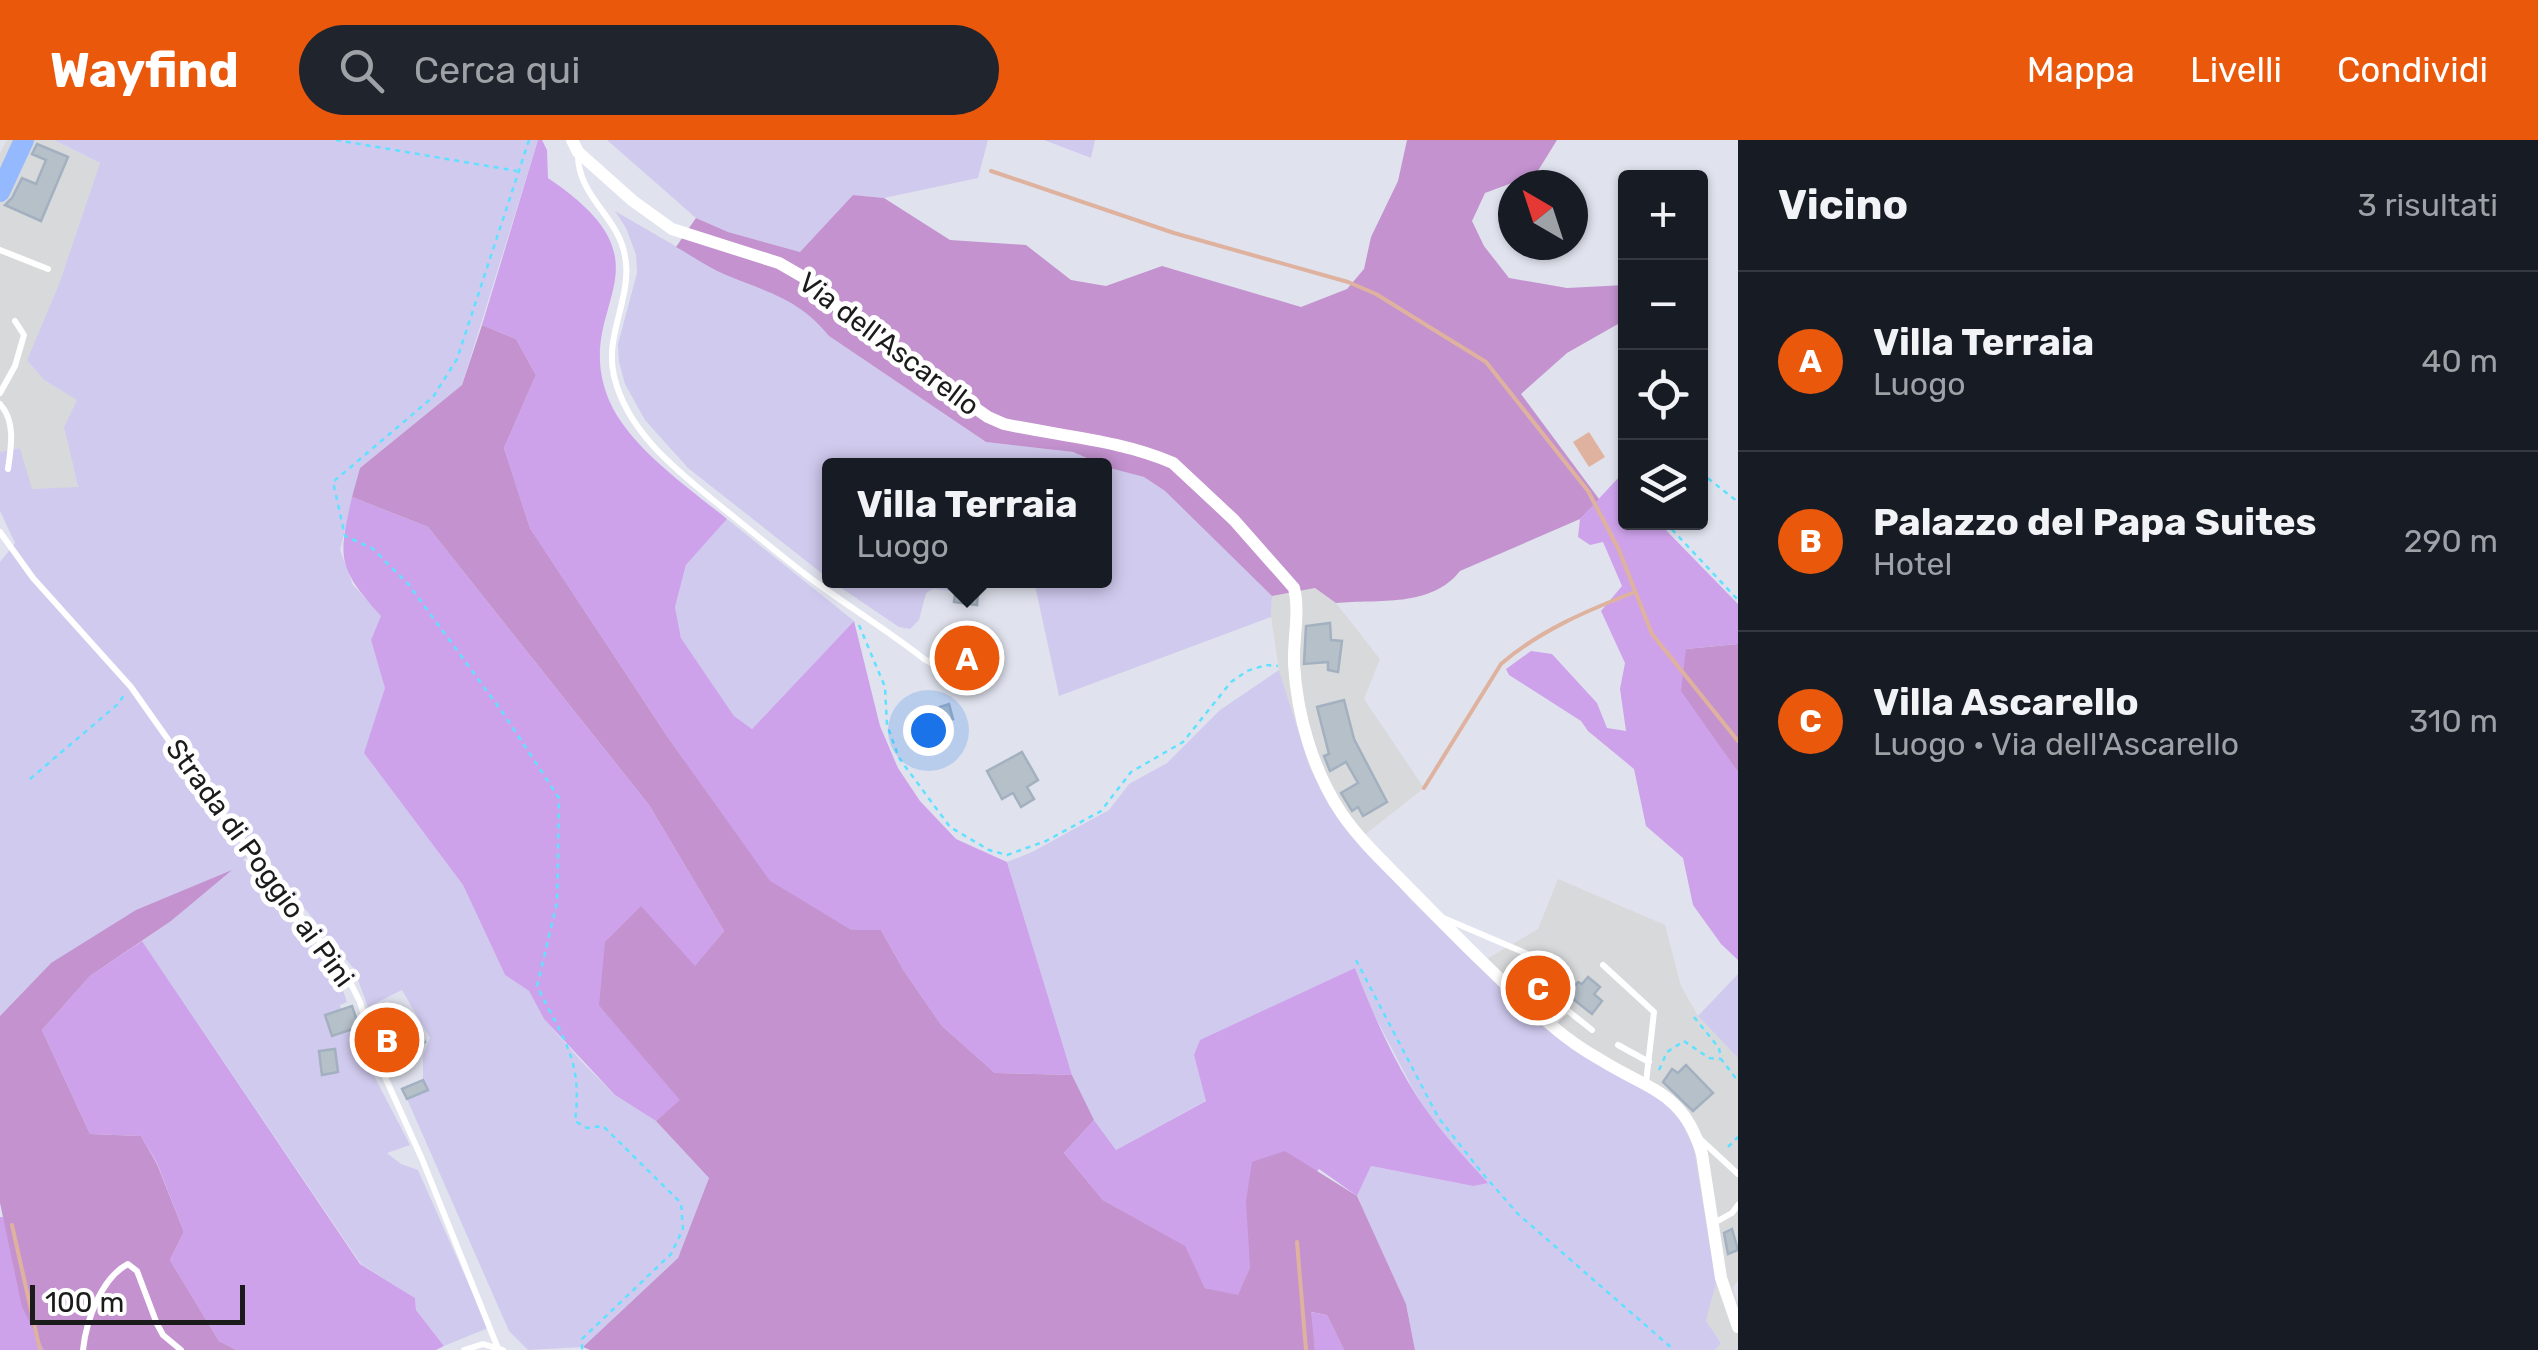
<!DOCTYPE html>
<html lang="it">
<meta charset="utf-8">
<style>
:root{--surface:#171b24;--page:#20242c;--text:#f1f3f6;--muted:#9ea1a6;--line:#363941;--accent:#ea580c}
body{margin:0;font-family:Rubik,sans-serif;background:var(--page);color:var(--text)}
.controls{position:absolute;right:30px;top:30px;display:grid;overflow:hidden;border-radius:10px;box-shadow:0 2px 8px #0004}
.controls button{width:90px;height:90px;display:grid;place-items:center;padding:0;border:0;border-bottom:2px solid var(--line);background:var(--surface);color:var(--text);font:50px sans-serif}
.compass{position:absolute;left:1498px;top:30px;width:90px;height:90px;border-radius:50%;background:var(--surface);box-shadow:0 2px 8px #0004;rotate:321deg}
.scale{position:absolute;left:30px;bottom:25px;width:215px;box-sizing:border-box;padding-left:10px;border:5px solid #1b1b1b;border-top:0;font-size:28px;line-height:35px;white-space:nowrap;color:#1b1b1b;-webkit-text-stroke:8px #fff;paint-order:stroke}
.you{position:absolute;left:928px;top:590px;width:35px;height:35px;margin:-25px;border:8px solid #fff;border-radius:50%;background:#1a73e8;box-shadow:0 0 0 15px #1a73e833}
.badge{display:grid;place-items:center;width:65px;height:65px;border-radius:50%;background:var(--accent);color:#fff;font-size:32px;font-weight:700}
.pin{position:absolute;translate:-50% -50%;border:5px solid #fff;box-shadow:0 2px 10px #0006}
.popup{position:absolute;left:822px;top:318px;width:290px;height:130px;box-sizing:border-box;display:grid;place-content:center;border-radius:10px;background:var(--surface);filter:drop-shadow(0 2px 8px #0005);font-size:32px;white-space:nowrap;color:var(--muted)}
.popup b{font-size:38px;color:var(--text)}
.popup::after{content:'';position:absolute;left:50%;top:100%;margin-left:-20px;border:20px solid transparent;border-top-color:var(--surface)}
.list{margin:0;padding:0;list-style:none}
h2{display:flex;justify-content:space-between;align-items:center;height:130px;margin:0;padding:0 40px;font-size:42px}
h2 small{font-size:32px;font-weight:400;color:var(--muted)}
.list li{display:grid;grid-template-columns:65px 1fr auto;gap:30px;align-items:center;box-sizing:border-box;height:180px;padding:0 40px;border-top:2px solid var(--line)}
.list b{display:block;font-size:38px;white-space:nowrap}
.list p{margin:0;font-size:32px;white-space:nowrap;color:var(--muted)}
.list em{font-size:32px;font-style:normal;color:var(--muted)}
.icon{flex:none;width:55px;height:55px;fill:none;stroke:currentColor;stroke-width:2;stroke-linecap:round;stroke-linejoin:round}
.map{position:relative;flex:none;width:1738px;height:1210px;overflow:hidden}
header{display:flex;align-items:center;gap:60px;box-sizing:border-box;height:140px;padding:0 50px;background:var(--accent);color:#fff}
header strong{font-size:48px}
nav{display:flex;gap:55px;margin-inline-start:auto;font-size:35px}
.search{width:700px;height:90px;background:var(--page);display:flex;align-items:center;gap:25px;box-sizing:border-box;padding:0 35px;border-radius:55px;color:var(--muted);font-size:38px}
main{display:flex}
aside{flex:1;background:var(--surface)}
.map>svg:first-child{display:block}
.residential{fill:#d8d9da}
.farmland{fill:#d0caee}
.grass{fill:#cea2eb}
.forest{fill:#c392cf}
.water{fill:#deb29e}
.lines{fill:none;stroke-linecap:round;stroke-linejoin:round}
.stream{stroke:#deb29e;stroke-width:4}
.building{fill:#b6c0c9;stroke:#a2b0c0;stroke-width:2.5}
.path{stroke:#60e1ff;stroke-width:2.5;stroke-dasharray:5 5;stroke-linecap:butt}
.lane{stroke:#fff;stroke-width:6}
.street{stroke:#fff;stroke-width:12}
.primary{stroke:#94b9ff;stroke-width:20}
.labels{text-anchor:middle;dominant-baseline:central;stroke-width:10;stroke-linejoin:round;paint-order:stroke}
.street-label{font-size:28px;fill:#1b1b1b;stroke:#fff}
</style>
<header>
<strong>Wayfind</strong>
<div class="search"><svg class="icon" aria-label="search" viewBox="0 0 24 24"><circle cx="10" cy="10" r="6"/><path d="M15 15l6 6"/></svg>Cerca qui</div>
<nav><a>Mappa</a><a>Livelli</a><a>Condividi</a></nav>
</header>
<main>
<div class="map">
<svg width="1738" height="1210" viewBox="0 0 1738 1210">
<rect width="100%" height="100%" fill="#e0e3ee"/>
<path class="residential" d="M7 0H54L100 23 59 144 27 220 44 240 77 260 64 287 78 348 31 349 20 308 0 312V13Z
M1316 448 1336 463 1380 519 1364 559 1424 648 1358 700 1336 675 1310 628 1279 530 1271 477 1272 456Z
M1558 739 1665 785 1681 846 1698 876 1738 918V1140L1733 1148 1738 1163V1210H1715L1721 1202 1705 1181 1716 1143 1604 927 1533 880 1475 826 1538 789Z"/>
<path class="farmland" d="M54 0H538L462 245 360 328 340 410 353 445 382 476 371 500 386 548 365 614 463 745 505 835 529 851 544 879 582 922 615 955 656 981 709 1038 678 1118 583 1207 528 1210 509 1191 407 959 427 950 423 940V916L430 898 402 850 368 867 354 829 256 709 243 720 252 726 341 844 347 862 340 865 341 870 325 876 332 896 359 887 371 930 410 1005 387 1013 401 1024 418 1030 488 1188 444 1206 416 1170 415 1158 361 1124 142 801 171 781 228 732 51 823 0 876V422L15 403 0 371V312L20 308 32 349 78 347 64 287 77 260 44 240 27 220 59 144 100 23Z
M607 0H988L978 38 884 58 853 55 800 112 728 92 696 78Z
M1044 0H1095L1091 18Z
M615 71 722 133 778 154 814 176 829 196 986 302 1073 312 1103 325 830 326 829 439 688 328 645 280 625 244 619 222 618 204 637 133 636 115 626 88Z
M1105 326 1144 337 1165 351 1272 456 1271 477 1059 556 1034 441 1104 440Z
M727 379 854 481 752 589 734 576 681 498 675 467 686 425Z
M831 441H954L952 451 933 449 926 453 919 480 910 489 899 487Z
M1279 530 1310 628 1336 675 1411 760 1533 880 1604 927 1658 954 1681 980 1694 1009 1716 1143 1706 1181 1721 1203 1715 1210H1415L1406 1164 1357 1056 1371 1026 1473 1046 1413 949 1370 867 1355 828 1194 915 1207 960 1116 1010 1094 980 1072 935 1007 722 1032 712 1109 670 1129 644 1167 623 1220 570Z
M1738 834V918L1698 876Z"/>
<path class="grass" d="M538 0H542L547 10 548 38C682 128 569 164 609 260 628 306 689 348 727 379L686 425 675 467 681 498 734 576 752 589 854 481 880 586 898 628 920 661 956 699 1007 722 1072 935 995 933 942 886 904 831 881 790H852L770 742 667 596 530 388 504 308 536 235 516 199 482 185Z
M1620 336 1625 338 1626 382 1659 383 1738 464V504L1686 509 1718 603 1738 632V820L1721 804 1693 765 1683 718 1646 686 1634 629 1588 591 1581 581 1509 535 1506 529 1531 511 1552 514 1597 563 1607 588 1626 591 1620 549 1625 523 1601 471 1622 446 1603 402 1590 405 1578 397 1580 379Z
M352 357 428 387 649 665 724 791 695 827 599 866 681 960 656 981 615 955 544 879 529 851 505 835 463 745 364 613 385 548 371 500 381 476C337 427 338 419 352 357Z
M142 801 360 1124 415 1158 416 1170 444 1206 436 1210H237L219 1201 170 1120 184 1092 157 1023 141 996 90 994 42 890 90 836Z
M1355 828C1375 879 1399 934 1432 978 1449 1001 1469 1022 1488 1043L1473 1046 1371 1026 1357 1056 1319 1029 1250 1127 1238 1156 1205 1148 1184 1106 1103 1060 1064 1013 1094 980 1116 1010 1206 961 1194 915 1200 900Z
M0 1077H3L44 1210H0Z
M1310 1172 1327 1175 1344 1210H1315Z"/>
<path class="forest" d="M1407 0H1557L1536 34 1485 53 1472 81 1484 106 1509 138 1567 148 1625 145V180L1567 213 1521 254 1599 359 1580 379 1460 431C1431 468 1378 459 1336 463L1315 448 1272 456 1165 351 1144 337 1110 328 1073 312 986 302 829 196C800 159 767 152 726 135 709 128 692 116 676 107L696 78 728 92 800 112 853 55 884 58 950 100 1026 105 1071 140 1106 146 1162 126 1301 167 1347 149 1364 129 1371 97 1398 41Z
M482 185 516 199 536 235 504 308 530 388 667 596 770 741 852 790H881L904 831 942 886 995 933 1072 935 1094 980 1064 1013 1103 1060 1185 1106 1205 1148 1238 1155 1250 1127 1246 1061 1252 1022 1285 1011 1357 1056 1406 1164 1415 1210H1344L1327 1175 1311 1172 1315 1210H590L583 1207 678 1118 709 1038 656 981 680 960 599 866 605 802 641 766 695 826 724 791 649 665 428 387 352 357 360 328 462 245Z
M1738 504V632L1681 551 1686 509Z
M232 730 171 781 90 836 42 890 90 994 141 996 157 1024 184 1092 170 1120 219 1201 237 1210H44L22 1167 0 1063V876L51 823 136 770Z"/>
<path class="water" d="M1589 292 1605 317 1589 327 1573 302Z"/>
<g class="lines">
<path class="stream" d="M991 31 1174 93 1348 142 1376 154 1486 222 1588 351 1619 410 1652 494 1738 601
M1424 648 1501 524C1539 491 1588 470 1635 452
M12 1085 40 1210
M1297 1102 1306 1210"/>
</g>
<path class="building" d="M37 4 68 17 41 81 5 65 12 58 22 38 36 44 46 20 32 14Z
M957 440H979L977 465 954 462Z
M1330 483 1331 500 1342 501 1338 532 1328 530V522L1304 524 1306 486Z
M952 488 971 489V513L983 510 993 535 956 547 946 503H951Z
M1344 560 1354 599 1387 662 1363 676 1358 667 1352 671 1341 653 1358 643 1346 622 1330 631 1324 616 1329 614 1317 567Z
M949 564 953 579 934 584 930 570Z
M1022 612 1038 640 1027 647 1034 659 1021 667 1013 653 1002 659 987 631Z
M1533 826 1561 855 1547 868 1517 841Z
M1588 837 1600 847 1594 854 1602 861 1592 874 1568 855 1578 842 1582 844Z
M352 866 359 887 332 896 325 875Z
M408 871 425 902 387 924 373 882 388 875 391 881Z
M335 909 338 932 322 935 319 911Z
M1686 925 1713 953 1693 971 1663 942 1672 929 1678 933Z
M423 940 428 950 407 959 402 949Z
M1732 1089 1738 1110 1728 1114 1724 1093Z"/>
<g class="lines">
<path class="path" d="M336 0 517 31
M529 0 457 219 433 257 333 342 345 396 372 408 409 445 503 573 559 658 557 763 537 846C563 899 583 920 575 981L587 988 603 986 681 1063 683 1089 671 1114 582 1199V1210
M1700 332 1738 362
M1665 382 1738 460
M859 485 885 547 887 585 899 618 950 687 989 710 1007 715 1046 701 1101 671 1131 632 1183 602 1231 542 1247 531 1266 525 1278 526
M30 639 118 564 124 555
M1356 820 1438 977 1483 1034 1518 1074 1674 1210
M1694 877 1719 908 1721 919 1738 941
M1659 930 1667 912 1684 901 1709 918 1721 919
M1728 1007 1738 997"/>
<path class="lane" d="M578 15C578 57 618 76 625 116 633 156 604 195 614 236 628 296 684 336 729 373 755 394 780 415 806 435 844 464 886 489 924 519L943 529
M0 110 48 129
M0 253 15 226 24 195 15 181
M0 264C16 281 11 308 8 329
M0 392 33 438 131 547 203 649 347 836 360 862 376 917 422 1019 497 1206
M1441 777 1537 818 1564 842
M1603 825 1654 872 1646 943
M1551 884 1567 870 1592 890
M1618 905 1649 922
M1699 998 1738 1034
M1714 1083 1732 1073 1738 1065
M83 1210C86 1181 101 1138 128 1124L137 1131 157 1184 163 1195 181 1210
M464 1210 483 1204 503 1210"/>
<path class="street" d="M572 0 578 12 633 61 672 89 779 123 805 138 871 196 988 277 1004 284C1059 296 1121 300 1173 323L1234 380 1294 448C1300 472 1293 499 1294 524 1297 576 1313 631 1342 674 1362 703 1390 728 1414 753 1458 798 1503 844 1551 885 1566 898 1583 910 1601 920 1649 950 1684 952 1702 1014L1721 1138 1738 1187"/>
<path class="primary" d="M0 52 24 0"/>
</g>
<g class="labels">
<g class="street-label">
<text transform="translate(889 204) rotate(37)">Via dell'Ascarello</text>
<text transform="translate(260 723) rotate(54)">Strada di Poggio ai Pini</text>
</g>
</g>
</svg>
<div class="controls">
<button>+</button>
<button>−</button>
<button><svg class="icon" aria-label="locate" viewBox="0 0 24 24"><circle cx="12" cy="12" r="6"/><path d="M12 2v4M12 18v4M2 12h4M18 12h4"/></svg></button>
<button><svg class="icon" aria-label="layers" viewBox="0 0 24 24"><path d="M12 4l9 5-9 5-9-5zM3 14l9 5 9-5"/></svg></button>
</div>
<svg class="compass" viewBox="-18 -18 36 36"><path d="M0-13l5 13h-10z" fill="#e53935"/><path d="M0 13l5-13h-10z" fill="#9ea1a6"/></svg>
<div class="scale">100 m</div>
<div class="you"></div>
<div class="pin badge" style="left:967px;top:518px">A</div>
<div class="popup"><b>Villa Terraia</b>Luogo</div>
<div class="pin badge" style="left:387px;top:900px">B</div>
<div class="pin badge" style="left:1538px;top:848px">C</div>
</div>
<aside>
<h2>Vicino<small>3 risultati</small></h2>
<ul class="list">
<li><span class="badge">A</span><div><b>Villa Terraia</b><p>Luogo</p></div><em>40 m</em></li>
<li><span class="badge">B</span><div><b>Palazzo del Papa Suites</b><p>Hotel</p></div><em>290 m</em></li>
<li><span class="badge">C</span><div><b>Villa Ascarello</b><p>Luogo · Via dell'Ascarello</p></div><em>310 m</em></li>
</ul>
</aside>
</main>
